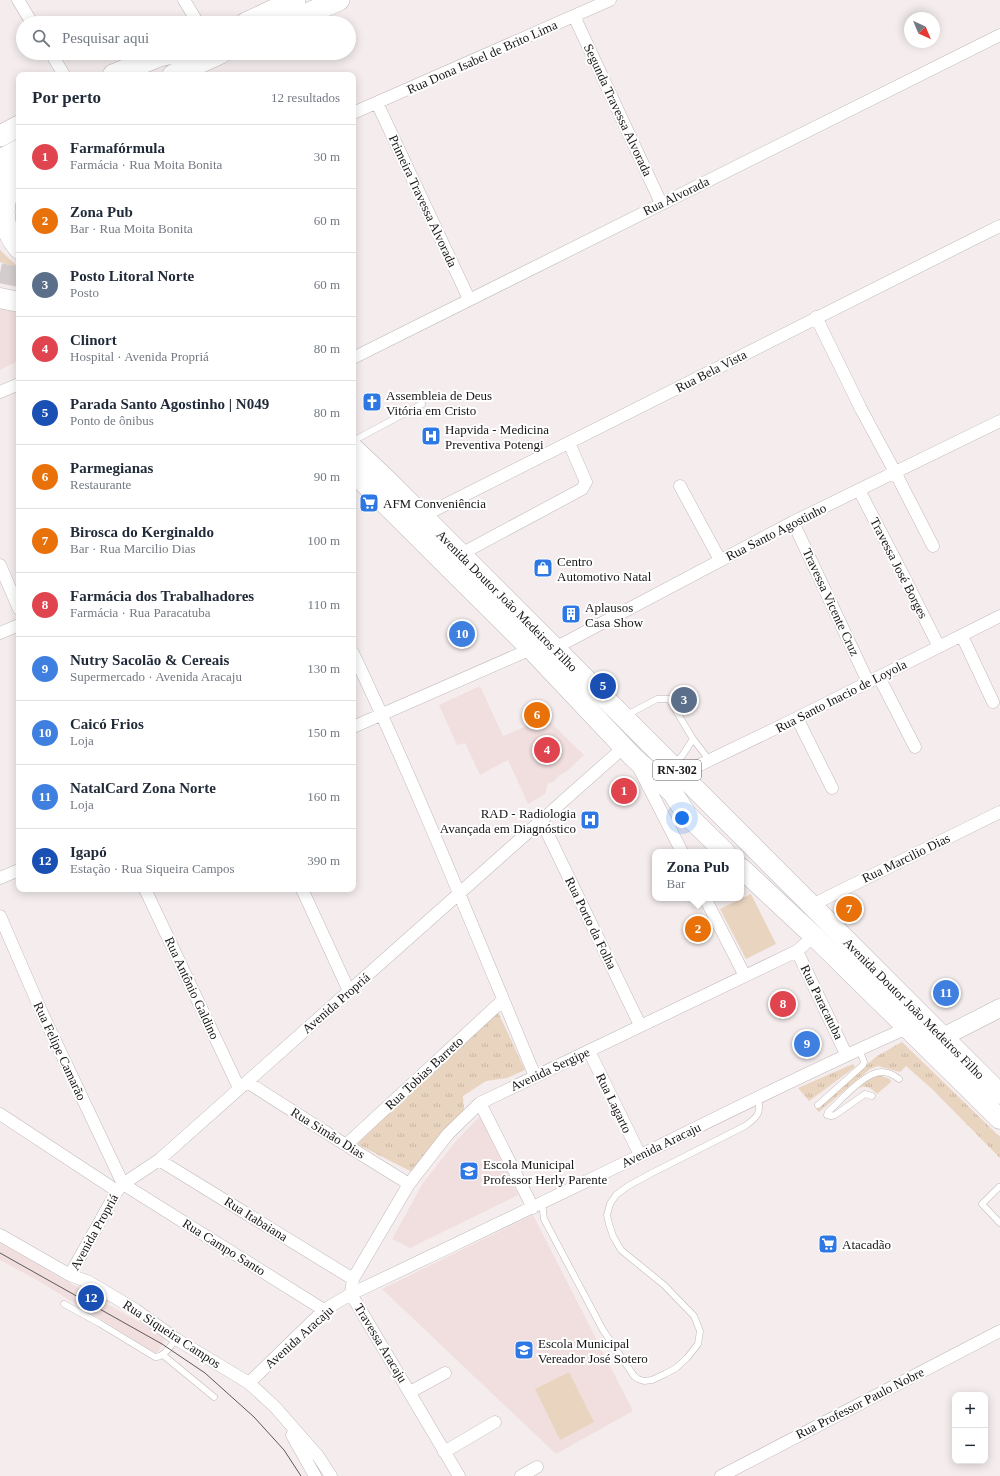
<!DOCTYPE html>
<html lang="pt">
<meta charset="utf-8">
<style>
:root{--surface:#fff;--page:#f6f6f7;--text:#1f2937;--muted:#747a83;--line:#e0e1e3;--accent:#7c3aed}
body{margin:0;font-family:"Times New Roman",serif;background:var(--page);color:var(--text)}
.controls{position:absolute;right:12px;bottom:12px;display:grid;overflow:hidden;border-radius:8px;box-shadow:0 2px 10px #0003}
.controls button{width:36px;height:36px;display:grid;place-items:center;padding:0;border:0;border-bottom:1px solid var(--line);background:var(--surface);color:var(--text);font:20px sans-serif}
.compass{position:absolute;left:904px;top:12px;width:36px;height:36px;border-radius:50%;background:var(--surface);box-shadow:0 2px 10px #0003;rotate:136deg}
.you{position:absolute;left:682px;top:818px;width:14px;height:14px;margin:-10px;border:3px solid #fff;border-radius:50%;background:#1a73e8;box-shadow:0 0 0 6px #1a73e833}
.badge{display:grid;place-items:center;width:26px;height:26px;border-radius:50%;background:var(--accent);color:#fff;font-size:13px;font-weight:700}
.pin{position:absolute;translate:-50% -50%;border:2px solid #fff;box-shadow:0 1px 4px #0006}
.popup{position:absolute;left:652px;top:849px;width:92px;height:52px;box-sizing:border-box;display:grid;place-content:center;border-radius:8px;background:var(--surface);filter:drop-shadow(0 1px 3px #0005);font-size:13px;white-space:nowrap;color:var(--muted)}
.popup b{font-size:15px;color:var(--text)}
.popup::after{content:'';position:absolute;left:50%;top:100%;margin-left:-8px;border:8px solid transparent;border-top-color:var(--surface)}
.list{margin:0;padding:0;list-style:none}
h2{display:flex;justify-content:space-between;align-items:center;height:52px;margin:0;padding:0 16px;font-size:17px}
h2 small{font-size:13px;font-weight:400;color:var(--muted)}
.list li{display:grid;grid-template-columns:26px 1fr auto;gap:12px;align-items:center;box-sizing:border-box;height:64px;padding:0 16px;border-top:1px solid var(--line)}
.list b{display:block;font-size:15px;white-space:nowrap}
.list p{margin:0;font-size:13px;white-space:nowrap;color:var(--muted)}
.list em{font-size:13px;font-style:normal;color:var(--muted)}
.icon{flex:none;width:22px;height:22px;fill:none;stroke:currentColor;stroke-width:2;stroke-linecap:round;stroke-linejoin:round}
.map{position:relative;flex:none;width:1000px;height:1476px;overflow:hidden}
.search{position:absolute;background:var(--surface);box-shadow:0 2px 10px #0003;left:16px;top:16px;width:340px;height:44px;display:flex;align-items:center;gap:10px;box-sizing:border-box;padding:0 14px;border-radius:22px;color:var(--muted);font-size:15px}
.panel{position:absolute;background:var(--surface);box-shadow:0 2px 10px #0003;left:16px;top:72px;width:340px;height:820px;border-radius:8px}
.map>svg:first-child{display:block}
.built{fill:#f0dfde}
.grass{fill:url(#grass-tufts)}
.pitch{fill:#e9d4bf}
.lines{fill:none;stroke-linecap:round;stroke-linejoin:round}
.primary-tunnel{stroke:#d4cdcd;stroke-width:20;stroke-dasharray:20 10;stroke-linecap:butt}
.service-casing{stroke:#c1b9b9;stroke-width:7}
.minor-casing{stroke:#c1b9b9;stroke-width:13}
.secondary-casing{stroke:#c1b9b9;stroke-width:19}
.primary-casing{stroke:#c1b9b9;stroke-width:21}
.trunk-casing{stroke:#c1b9b9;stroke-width:22}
.service{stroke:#fff;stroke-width:6}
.minor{stroke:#fff;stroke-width:12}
.secondary{stroke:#fff;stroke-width:18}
.primary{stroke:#fff;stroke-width:20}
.trunk{stroke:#fff;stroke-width:21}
.tram{stroke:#5e5959;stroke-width:1}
.labels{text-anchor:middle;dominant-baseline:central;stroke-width:4;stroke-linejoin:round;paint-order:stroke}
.shield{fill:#fff;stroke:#5d5b5b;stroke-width:1}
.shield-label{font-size:12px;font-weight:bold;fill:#181515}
.street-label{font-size:13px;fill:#181515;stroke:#fff}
.poi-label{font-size:13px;fill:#181515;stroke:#fff;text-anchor:start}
</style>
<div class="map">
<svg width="1000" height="1476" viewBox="0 0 1000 1476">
<defs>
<pattern id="grass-tufts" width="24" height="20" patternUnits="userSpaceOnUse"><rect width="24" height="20" fill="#e9d4bf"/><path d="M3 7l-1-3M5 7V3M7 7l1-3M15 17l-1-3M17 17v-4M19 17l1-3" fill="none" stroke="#c7b5a3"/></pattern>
</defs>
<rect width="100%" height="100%" fill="#f5eded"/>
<path class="built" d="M0 304 19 306V360L0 370Z
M480 686 503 736 546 718 584 755 566 772 561 774 553 782 548 783 545 794 528 804 508 760 480 775 465 743 457 745 439 705Z
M480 1116 518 1195 410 1248 392 1239 423 1183 456 1141Z
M533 1215 633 1411 556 1454 382 1289Z
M0 1240 51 1269 50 1272 81 1289 84 1282 110 1297 107 1304 166 1337 157 1354 37 1280 0 1260Z"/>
<path class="grass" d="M0 250 18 267 0 262Z
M497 1010 525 1070 507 1078 486 1081 463 1096 464 1111 412 1172 357 1144Z
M902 1042 1000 1137V1158L932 1089 906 1066 900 1072 878 1066 870 1069 819 1112 816 1109 877 1056Z
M853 1064 855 1067 809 1101 798 1088Z
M871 1076H881L890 1079 891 1082 877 1094C871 1088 867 1085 859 1088Z"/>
<path class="pitch" d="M751 894 776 944 746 959 720 909Z
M569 1372 594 1422 560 1440 535 1389Z"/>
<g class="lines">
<path class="primary-tunnel" d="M0 273 19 277"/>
<g class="service-casing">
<path id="service" d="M353 441 422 404
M627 715 657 699H669L693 739 682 756 673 764
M693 739 710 761
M872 1096 865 1094 835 1115 831 1116 827 1115 828 1112C840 1101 866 1071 882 1072 889 1072 894 1075 899 1079
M818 1105 863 1065 864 1062 859 1049
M999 1187 982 1204 1000 1223
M542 1203 544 1219 603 1330 634 1376 638 1379 644 1381 652 1380 665 1374 676 1368 687 1358 698 1344 700 1331 694 1316 664 1285 621 1250 613 1236 609 1224 607 1215 610 1204 616 1195 628 1186 652 1173 745 1126C759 1116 761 1113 758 1096
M64 1304 99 1323 155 1357C164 1358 171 1345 176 1339
M163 1355 214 1397"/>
</g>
<g class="minor-casing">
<path id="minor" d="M18 0 32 23
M184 0 198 23
M574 16 661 203
M51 53 64 75
M377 103 469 299
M353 113 610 0
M816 317 861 409 895 472 933 546
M353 358 1000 35
M0 392 19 384
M680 486 720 560
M859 490 901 571 939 647
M423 516C616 420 807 321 1000 226
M793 522 868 682
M461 554 582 489 586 482 569 443
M0 565 19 609
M0 633 19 625
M962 636 993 702
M555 648 793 522 1000 421
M353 653C419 792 476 935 535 1076
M879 677 915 747
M797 718 832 788
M353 727 531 649
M640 770 682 852
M681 774 797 718 1000 616
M542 822 640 1025
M0 878 19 870
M145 889 239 1088
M302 889 349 991
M705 898 745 976
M812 905 1000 812
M0 916 42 1013 123 1184 324 1310
M797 951 846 1054
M589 1051 640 1155
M247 1082 346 1145 409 1184
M480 1103 533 1208
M0 1114 117 1191
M346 1145 503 1000
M159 1160 353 1279
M0 1235 70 1275 89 1282 136 1310 176 1339 249 1383 275 1407 318 1456 331 1476
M70 1275 117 1191 123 1184 159 1160 624 747
M351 1294 353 1279 409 1184 448 1134 480 1103 797 951 814 936
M351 1294 459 1476
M249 1383 324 1310 351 1294C447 1248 543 1203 639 1156 728 1112 816 1068 907 1028
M410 1392 445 1373
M292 1435 315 1476
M444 1452 495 1422
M521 1476 537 1467
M721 1476 1000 1331"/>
</g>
<g class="secondary-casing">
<path id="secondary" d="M943 1037 1000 1008"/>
</g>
<g class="primary-casing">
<g id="primary">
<path d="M19 174C0 197 0 228 19 249"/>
<path d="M0 298 19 302"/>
<path id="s1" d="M353 448 386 479 1000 1094"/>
<path d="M353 472 531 649 634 758 672 792 687 815 725 852"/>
<path d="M741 868 814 936 1000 1119"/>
</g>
</g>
<g class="trunk-casing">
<path id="trunk" d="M246 23 295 0
M286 23 339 0
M113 75 159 56 173 53
M173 75 221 53
M0 136 19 126
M0 160 19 150
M0 183 19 169"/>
</g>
<use href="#service" class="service"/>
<use href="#minor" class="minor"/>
<use href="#secondary" class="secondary"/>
<use href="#primary" class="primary"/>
<use href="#trunk" class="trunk"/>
<path class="tram" d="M0 1253 162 1344 205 1373 254 1417 284 1450 301 1476"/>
</g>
<defs>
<g id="church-square" transform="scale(1)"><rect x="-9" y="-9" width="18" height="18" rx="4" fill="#2d78e5" stroke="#fff"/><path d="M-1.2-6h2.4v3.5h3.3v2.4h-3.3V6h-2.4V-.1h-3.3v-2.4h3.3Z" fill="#fff"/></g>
<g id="hospital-square" transform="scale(1)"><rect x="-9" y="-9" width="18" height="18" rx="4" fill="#2d78e5" stroke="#fff"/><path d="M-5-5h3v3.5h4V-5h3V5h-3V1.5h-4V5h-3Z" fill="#fff"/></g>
<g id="supermarket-square" transform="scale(1)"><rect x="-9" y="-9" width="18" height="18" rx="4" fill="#2d78e5" stroke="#fff"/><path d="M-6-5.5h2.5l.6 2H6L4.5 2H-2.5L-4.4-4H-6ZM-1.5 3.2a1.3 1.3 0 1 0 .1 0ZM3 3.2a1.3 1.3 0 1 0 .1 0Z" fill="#fff"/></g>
<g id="shop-square" transform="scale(1)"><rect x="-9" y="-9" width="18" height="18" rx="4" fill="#2d78e5" stroke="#fff"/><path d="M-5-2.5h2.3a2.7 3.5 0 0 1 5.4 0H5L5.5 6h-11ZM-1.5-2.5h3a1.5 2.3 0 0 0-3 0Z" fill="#fff"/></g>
<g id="building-square" transform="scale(1)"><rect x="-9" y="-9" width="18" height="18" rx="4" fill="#2d78e5" stroke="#fff"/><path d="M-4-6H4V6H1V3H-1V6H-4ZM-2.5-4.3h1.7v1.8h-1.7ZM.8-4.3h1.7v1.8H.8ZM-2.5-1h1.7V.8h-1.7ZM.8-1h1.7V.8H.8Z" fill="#fff"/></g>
<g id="school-square" transform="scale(1)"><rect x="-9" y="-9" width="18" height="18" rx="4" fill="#2d78e5" stroke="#fff"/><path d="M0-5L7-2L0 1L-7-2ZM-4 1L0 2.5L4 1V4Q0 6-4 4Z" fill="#fff"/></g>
</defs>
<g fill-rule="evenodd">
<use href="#church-square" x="372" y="402"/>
<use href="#hospital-square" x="431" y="436"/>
<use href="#supermarket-square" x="369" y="503"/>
<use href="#shop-square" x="543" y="568"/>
<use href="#building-square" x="571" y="614"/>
<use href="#hospital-square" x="590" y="820"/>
<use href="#school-square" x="469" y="1171"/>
<use href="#supermarket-square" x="828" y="1244"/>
<use href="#school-square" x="524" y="1350"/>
</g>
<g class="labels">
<rect class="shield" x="653" y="760" width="48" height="20" rx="3"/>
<g class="shield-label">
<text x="677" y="770">RN-302</text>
</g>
<g class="street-label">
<text transform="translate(482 57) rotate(-24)">Rua Dona Isabel de Brito Lima</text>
<text transform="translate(618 110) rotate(65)">Segunda Travessa Alvorada</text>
<text transform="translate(676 196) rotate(-26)">Rua Alvorada</text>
<text transform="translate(423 201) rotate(65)">Primeira Travessa Alvorada</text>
<text transform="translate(711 371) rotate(-27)">Rua Bela Vista</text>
<text transform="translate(776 532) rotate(-27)">Rua Santo Agostinho</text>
<text transform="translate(899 568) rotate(63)">Travessa José Borges</text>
<text stroke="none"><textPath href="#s1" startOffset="217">Avenida Doutor João Medeiros Filho</textPath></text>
<text transform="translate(831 602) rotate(65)">Travessa Vicente Cruz</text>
<text transform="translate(841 696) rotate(-27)">Rua Santo Inacio de Loyola</text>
<text transform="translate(906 858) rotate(-26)">Rua Marcilio Dias</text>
<text transform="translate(591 923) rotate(64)">Rua Porto da Folha</text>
<text transform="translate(192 988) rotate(65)">Rua Antônio Galdino</text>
<text transform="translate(822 1002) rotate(64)">Rua Paracatuba</text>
<text transform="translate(336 1003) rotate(-41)">Avenida Propriá</text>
<text stroke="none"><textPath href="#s1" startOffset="793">Avenida Doutor João Medeiros Filho</textPath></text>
<text transform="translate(60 1051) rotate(65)">Rua Felipe Camarão</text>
<text transform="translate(550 1069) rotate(-25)">Avenida Sergipe</text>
<text transform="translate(424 1073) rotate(-43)">Rua Tobias Barreto</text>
<text transform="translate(614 1103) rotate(64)">Rua Lagarto</text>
<text transform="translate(328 1133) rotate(32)">Rua Simão Dias</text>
<text transform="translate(661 1145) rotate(-26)">Avenida Aracaju</text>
<text transform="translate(256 1219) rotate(32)">Rua Itabaiana</text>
<text transform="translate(94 1232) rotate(-61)">Avenida Propriá</text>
<text transform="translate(224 1247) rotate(32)">Rua Campo Santo</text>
<text transform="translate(172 1334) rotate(33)">Rua Siqueira Campos</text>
<text transform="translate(299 1337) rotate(-42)">Avenida Aracaju</text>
<text transform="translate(381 1343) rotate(59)">Travessa Aracaju</text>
<text transform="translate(860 1403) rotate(-27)">Rua Professor Paulo Nobre</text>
</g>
<g class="poi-label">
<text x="386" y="395">Assembleia de Deus<tspan x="386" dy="15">Vitória em Cristo</tspan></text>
<text x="445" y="429">Hapvida - Medicina<tspan x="445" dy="15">Preventiva Potengi</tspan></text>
<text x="383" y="503">AFM Conveniência</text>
<text x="557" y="561">Centro<tspan x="557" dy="15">Automotivo Natal</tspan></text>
<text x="585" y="607">Aplausos<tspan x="585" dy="15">Casa Show</tspan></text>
<text x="576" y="813" text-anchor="end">RAD - Radiologia<tspan x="576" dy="15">Avançada em Diagnóstico</tspan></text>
<text x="483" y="1164">Escola Municipal<tspan x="483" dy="15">Professor Herly Parente</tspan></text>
<text x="842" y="1244">Atacadão</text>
<text x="538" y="1343">Escola Municipal<tspan x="538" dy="15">Vereador José Sotero</tspan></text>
</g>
</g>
</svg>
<div class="controls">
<button>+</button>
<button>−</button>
</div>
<svg class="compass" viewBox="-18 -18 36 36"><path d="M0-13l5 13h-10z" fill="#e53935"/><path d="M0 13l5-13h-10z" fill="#747a83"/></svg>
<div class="you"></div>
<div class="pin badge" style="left:624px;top:791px;background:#e0444e">1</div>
<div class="pin badge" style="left:698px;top:929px;background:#e8710a">2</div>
<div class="popup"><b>Zona Pub</b>Bar</div>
<div class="pin badge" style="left:684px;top:700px;background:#5c6f8a">3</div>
<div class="pin badge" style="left:547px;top:750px;background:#e0444e">4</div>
<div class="pin badge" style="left:603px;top:686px;background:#1a4fb4">5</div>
<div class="pin badge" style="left:537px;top:715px;background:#e8710a">6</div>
<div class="pin badge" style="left:849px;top:909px;background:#e8710a">7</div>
<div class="pin badge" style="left:783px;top:1004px;background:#e0444e">8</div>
<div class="pin badge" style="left:807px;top:1044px;background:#3f7fe0">9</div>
<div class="pin badge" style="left:462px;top:634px;background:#3f7fe0">10</div>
<div class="pin badge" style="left:946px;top:993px;background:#3f7fe0">11</div>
<div class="pin badge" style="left:91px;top:1298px;background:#1a4fb4">12</div>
<div class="search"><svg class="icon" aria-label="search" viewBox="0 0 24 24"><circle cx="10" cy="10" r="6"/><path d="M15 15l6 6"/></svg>Pesquisar aqui</div>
<section class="panel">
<h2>Por perto<small>12 resultados</small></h2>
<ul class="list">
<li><span class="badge" style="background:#e0444e">1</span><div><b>Farmafórmula</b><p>Farmácia · Rua Moita Bonita</p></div><em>30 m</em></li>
<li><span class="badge" style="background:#e8710a">2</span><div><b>Zona Pub</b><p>Bar · Rua Moita Bonita</p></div><em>60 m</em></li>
<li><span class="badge" style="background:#5c6f8a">3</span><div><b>Posto Litoral Norte</b><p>Posto</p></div><em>60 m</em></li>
<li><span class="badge" style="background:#e0444e">4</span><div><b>Clinort</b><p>Hospital · Avenida Propriá</p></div><em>80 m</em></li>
<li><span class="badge" style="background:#1a4fb4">5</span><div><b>Parada Santo Agostinho | N049</b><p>Ponto de ônibus</p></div><em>80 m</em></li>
<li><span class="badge" style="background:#e8710a">6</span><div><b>Parmegianas</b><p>Restaurante</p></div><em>90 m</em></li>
<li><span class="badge" style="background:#e8710a">7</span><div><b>Birosca do Kerginaldo</b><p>Bar · Rua Marcilio Dias</p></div><em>100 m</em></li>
<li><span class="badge" style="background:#e0444e">8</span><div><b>Farmácia dos Trabalhadores</b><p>Farmácia · Rua Paracatuba</p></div><em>110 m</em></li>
<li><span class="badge" style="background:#3f7fe0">9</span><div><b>Nutry Sacolão &amp; Cereais</b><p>Supermercado · Avenida Aracaju</p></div><em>130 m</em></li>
<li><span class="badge" style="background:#3f7fe0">10</span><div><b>Caicó Frios</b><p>Loja</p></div><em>150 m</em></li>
<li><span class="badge" style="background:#3f7fe0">11</span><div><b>NatalCard Zona Norte</b><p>Loja</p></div><em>160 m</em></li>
<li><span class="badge" style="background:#1a4fb4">12</span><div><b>Igapó</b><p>Estação · Rua Siqueira Campos</p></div><em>390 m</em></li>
</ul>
</section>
</div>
